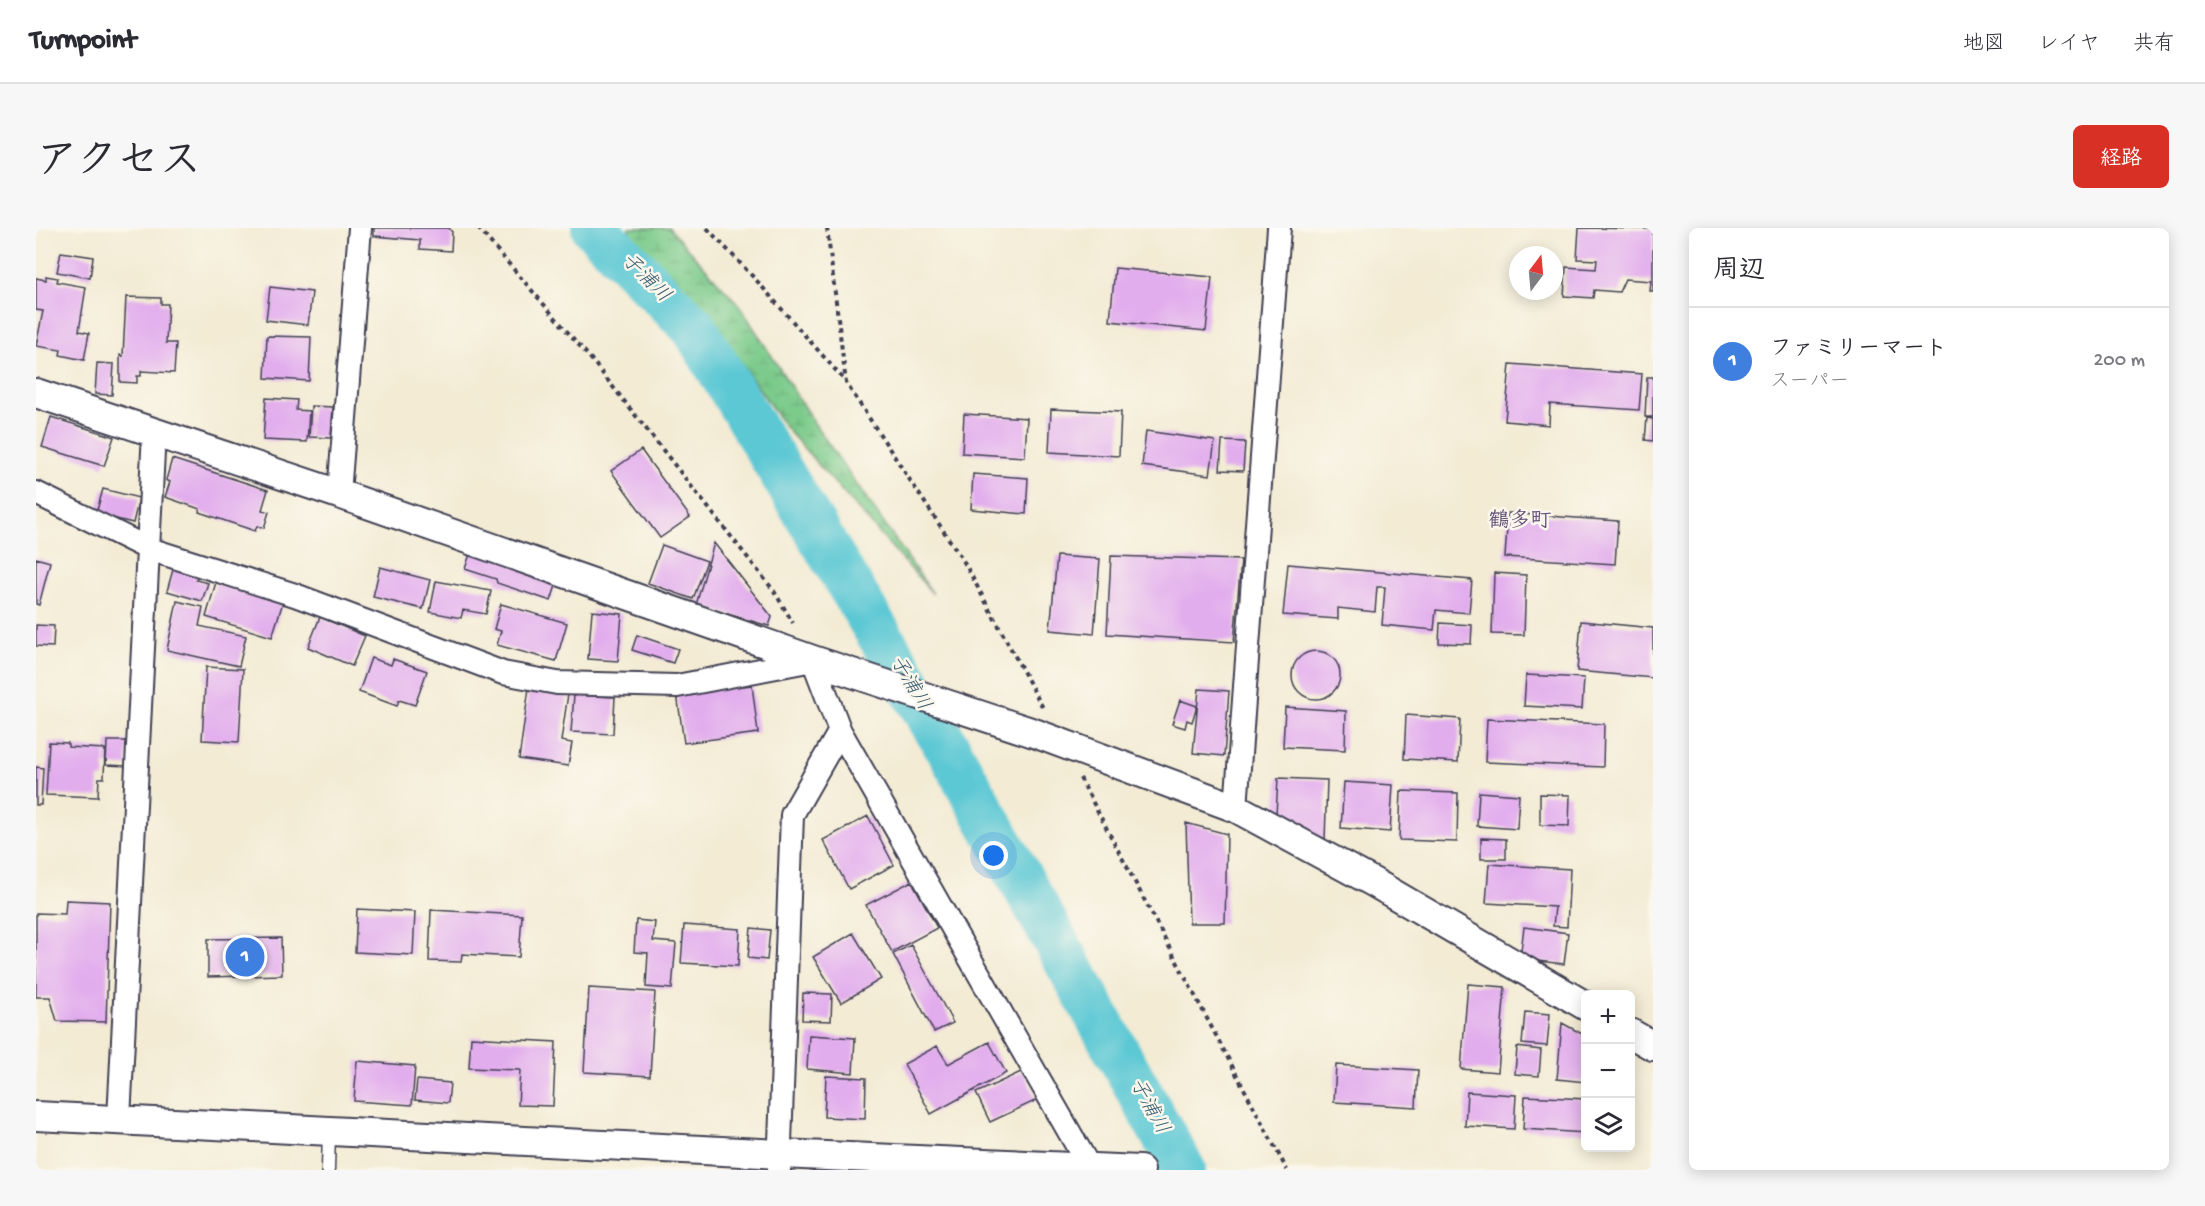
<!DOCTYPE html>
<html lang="ja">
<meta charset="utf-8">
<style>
:root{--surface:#fff;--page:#f7f7f7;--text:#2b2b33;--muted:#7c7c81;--line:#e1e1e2;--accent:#d93025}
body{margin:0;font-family:"Gochi Hand","Klee One",sans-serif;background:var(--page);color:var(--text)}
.controls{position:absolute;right:18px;bottom:18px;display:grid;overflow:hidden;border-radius:9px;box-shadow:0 3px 15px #0003}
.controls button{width:54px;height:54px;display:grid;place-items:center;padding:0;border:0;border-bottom:2px solid var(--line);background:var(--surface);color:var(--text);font:30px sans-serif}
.compass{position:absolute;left:1473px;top:18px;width:54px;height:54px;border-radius:50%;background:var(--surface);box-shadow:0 3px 15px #0003;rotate:16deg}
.you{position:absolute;left:958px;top:628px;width:21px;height:21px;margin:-15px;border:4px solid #fff;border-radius:50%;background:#1a73e8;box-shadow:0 0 0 9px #1a73e833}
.badge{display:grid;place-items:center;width:39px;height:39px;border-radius:50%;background:var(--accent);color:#fff;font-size:20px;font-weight:700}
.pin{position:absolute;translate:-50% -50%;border:3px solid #fff;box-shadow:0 2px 6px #0006}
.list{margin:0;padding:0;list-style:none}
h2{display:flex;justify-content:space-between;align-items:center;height:78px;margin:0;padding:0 24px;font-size:26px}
h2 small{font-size:20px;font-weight:400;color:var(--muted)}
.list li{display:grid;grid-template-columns:39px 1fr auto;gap:18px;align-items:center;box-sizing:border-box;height:108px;padding:0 24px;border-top:2px solid var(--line)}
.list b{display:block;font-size:22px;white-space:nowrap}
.list p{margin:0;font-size:20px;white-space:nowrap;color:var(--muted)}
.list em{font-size:20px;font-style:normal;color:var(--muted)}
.icon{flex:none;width:33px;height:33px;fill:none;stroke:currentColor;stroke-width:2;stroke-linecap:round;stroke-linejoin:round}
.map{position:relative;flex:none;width:1617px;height:942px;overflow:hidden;border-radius:9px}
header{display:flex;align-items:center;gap:36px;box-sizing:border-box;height:84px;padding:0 30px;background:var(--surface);border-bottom:2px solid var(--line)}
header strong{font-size:28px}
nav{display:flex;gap:33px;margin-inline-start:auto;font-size:21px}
.intro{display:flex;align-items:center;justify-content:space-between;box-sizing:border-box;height:144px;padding:0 36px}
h1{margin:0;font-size:42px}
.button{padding:15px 27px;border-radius:9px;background:var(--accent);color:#fff;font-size:21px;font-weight:700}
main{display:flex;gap:36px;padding:0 36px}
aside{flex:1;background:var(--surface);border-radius:9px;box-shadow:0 3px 15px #0003}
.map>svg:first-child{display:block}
.wetland{fill:url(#wetland-marsh);stroke:#4f7663;stroke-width:1.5}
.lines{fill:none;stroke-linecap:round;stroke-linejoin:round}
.river{stroke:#5cc8d4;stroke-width:46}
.building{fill:#e2aded}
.service-casing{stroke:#414052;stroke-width:15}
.minor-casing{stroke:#414052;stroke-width:26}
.tertiary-casing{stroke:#414052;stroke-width:32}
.path{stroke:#414052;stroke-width:4;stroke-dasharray:4.5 4.5;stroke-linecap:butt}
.service{stroke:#fff;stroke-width:12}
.minor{stroke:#fff;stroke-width:22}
.tertiary{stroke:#fff;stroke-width:28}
.labels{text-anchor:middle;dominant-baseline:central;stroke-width:5;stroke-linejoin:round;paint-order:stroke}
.water-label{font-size:20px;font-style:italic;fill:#365c71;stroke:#fbf7ec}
.quarter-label{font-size:21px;font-weight:bold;fill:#655379;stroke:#fbf7ec}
</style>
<header>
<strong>Turnpoint</strong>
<nav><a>地図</a><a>レイヤ</a><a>共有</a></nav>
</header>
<div class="intro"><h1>アクセス</h1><a class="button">経路</a></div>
<main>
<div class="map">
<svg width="1617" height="942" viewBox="0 0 1617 942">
<defs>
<pattern id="wetland-marsh" width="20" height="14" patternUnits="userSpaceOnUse" patternTransform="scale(1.5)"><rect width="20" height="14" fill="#7ccb8b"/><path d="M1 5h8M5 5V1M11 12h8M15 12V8" fill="none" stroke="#6bae79"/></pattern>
</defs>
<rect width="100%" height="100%" fill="#fbf7ec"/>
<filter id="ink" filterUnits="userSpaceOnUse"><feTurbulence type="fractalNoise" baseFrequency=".0167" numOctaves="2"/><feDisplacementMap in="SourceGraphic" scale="12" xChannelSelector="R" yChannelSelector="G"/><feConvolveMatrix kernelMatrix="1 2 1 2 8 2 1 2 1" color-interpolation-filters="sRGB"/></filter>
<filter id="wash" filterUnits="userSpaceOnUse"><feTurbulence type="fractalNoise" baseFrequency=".008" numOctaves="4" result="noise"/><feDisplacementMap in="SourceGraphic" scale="24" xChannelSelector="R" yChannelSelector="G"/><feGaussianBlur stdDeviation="1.35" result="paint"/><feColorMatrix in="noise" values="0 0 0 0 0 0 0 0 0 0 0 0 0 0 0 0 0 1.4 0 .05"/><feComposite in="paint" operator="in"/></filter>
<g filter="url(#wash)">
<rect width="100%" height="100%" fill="#f3ebd4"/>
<path class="wetland" d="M593 0H633L704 78 778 195 897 366 750 200 671 85 653 80 596 18Z"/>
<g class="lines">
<path class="river" d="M558 0 658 100 914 524 1147 942"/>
</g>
<g id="blocks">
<path class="building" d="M338 0H413L416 4 415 23 384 21V12L338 8Z
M1543 0 1617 1V63H1614L1615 53 1589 51 1583 64 1558 62 1557 70 1528 68 1530 39 1560 41 1561 32 1541 31Z
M25 24 57 29 54 50 21 44Z
M1079 40 1176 49 1170 103 1074 93Z
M10 48 22 50 21 54 50 59 43 103 53 105 48 132 24 127 25 122 0 118 7 83 0 82V50L10 52Z
M234 59 276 64 272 97 230 92Z
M90 69 125 70V76H132L130 115H140L138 145 105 143V148H101V155L84 154V127L87 128Z
M231 108 275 109 273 153 229 150Z
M61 135 78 136 76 167 59 166Z
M1474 136 1606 146 1603 182 1514 176 1513 197 1469 193Z
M1611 149H1617V189H1609Z
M230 170 261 172 260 182 273 183 271 214 227 212Z
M275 178 297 179 295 210 273 209Z
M1015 181 1085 184 1083 228 1013 224Z
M928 186 991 190 989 229 926 225Z
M15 189 78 209 68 238 6 219Z
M1611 190 1617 191V213L1609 212Z
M1110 203 1179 213 1174 247 1106 238Z
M1186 213 1209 214 1207 243 1184 242Z
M605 222 654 289 624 310 575 243Z
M136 231 232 262 226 282 233 284 228 300 221 298 219 303 163 284 164 281 129 269 134 254 130 252Z
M937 246 992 250 990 286 935 281Z
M67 261 103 270 97 295 60 286Z
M1472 285 1582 293 1579 336 1469 329Z
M678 315 736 389 733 398 660 377Z
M626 317 671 333 657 371 612 355Z
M436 320 523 348 515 373 461 355 460 351 429 341Z
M1021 328 1064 331 1058 406 1014 402Z
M1075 328 1205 332 1198 414 1071 406Z
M0 330 14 334 3 377 0 376Z
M1252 336 1436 352 1433 385 1400 382 1398 402 1346 397 1349 359H1341L1339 384 1302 380V391L1247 387Z
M138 338 162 345 160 352 172 355 166 373 131 363Z
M344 339 394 352 387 381 337 369Z
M1458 345 1490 347 1488 407 1456 406Z
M400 353 455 363 450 386 427 382 425 390 394 384Z
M180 354 247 374 236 409 170 389Z
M141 373 167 379 163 398 210 408 203 438 131 422Z
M465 376 531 395 520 433 461 417 465 403 458 401Z
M556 383 586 386 582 433 552 431Z
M284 389 329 408 316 438 272 419Z
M1545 393 1617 400V450L1541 443Z
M1404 395 1436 397 1435 416 1403 415Z
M0 397 18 398 17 419 0 418Z
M601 407 642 421 637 435 596 422Z
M1256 447a24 24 0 1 1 48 0a24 24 0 1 1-48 0Z
M335 430 355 437 357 431 391 443 379 477 363 472 361 478 323 464Z
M170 439 207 441 203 514 166 512Z
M1490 447 1548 450 1546 481 1488 478Z
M716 457 722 505 648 515 641 466Z
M493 460 532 466 525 513 536 515 532 538 483 531Z
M1163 461 1193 463 1188 528 1157 525Z
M538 467 579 469 577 506 535 504Z
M1144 472 1161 478 1156 494 1151 492 1149 500 1136 496Z
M1249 479 1310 483 1309 522 1247 519Z
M1370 487 1424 491 1422 534 1368 531Z
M1451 491 1568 496 1567 539 1449 534Z
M71 513H92L91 538 70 537Z
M13 514 32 515V519L69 521 68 550H63L62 569 10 567Z
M0 539 7 540 5 577H0Z
M1242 550 1291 552 1289 612 1240 587Z
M1308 554 1357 557 1354 604 1305 600Z
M1365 563 1422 565 1421 614 1363 612Z
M1443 564 1483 567 1481 601 1441 598Z
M1504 566 1534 567 1533 598 1504 597Z
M832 588 858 637 813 661 787 612Z
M1150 595 1191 606 1189 695H1153Z
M1445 610 1470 611V631H1445Z
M1453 636 1534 641 1531 699 1517 698 1519 679 1450 675Z
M876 653 901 700 856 724 830 677Z
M30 672 74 674 70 794 21 793 14 769H0V685L29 686Z
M321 681 379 684 377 727 319 724Z
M395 682 486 687 483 729 426 726 425 734 393 733Z
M600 692 619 694 617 713 640 715 636 761 610 759 612 725 598 724Z
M648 697 704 701 702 738 645 735Z
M1488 699 1532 705 1528 736 1484 731Z
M715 700 734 702 731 732 712 730Z
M817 705 845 751 805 775 777 729Z
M245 710 246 747 172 749V711Z
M875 717 917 795 898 804 857 726Z
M1432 756 1469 759 1462 844 1425 841Z
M553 760 619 764 614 848 548 844Z
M767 765 796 766 795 793 766 792Z
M1489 784 1514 786 1511 818 1486 816Z
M1526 795 1550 808V854L1521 851Z
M773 807 819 810 817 845 771 841Z
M435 809 520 814 517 878 482 877 484 842 433 840Z
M953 814 970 845 895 886 868 836 901 818 912 836Z
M1481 819 1505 822 1503 848 1479 846Z
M321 833 379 838 376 877 318 873Z
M1300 837 1382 842 1380 879 1298 874Z
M987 843 1001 872 954 894 940 865Z
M790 848 830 850 829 891 788 889Z
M381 852 414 855 412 875 379 872Z
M1431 864 1480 867 1478 901 1429 898Z
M1489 868 1550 871V905L1487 901Z"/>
</g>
</g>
<g filter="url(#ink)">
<use href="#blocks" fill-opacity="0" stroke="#414052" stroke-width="1.5"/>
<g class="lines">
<g class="service-casing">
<path id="service" d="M292 942 293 903"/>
</g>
<g class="minor-casing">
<path id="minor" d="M0 265 113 321 259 367 467 445 521 455 641 458 777 432 804 503 1055 942
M303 266 324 0
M1200 580 1243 0
M83 891 118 204
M743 942 756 587 804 503"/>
</g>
<g class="tertiary-casing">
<path id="tertiary" d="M0 165 303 266 777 432 1001 506 1200 580 1337 654 1550 778
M1594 805 1617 818
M0 888 745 926 1104 942"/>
</g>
<path class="path" d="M442 0 555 131 738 363 757 395
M671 0 721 53 810 154
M791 0 810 155 928 334 1007 480
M1044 550 1251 942"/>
<use href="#service" class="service"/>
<use href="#minor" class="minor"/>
<use href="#tertiary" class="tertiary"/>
</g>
</g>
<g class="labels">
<g class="water-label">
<text transform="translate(609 51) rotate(45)">子浦川</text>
<text transform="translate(873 456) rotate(59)">子浦川</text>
<text transform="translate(1112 879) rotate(61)">子浦川</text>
</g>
<g class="quarter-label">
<text x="1484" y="294">鶴多町</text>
</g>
</g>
</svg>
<div class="controls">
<button>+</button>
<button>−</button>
<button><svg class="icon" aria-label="layers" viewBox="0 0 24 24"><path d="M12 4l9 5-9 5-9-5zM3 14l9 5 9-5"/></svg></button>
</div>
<svg class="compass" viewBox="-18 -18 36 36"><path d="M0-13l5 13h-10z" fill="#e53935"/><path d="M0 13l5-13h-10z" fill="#7c7c81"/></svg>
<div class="you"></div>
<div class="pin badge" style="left:209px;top:729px;background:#3f7fe0">1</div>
</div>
<aside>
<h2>周辺<small></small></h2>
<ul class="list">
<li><span class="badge" style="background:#3f7fe0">1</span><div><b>ファミリーマート</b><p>スーパー</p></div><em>200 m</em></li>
</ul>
</aside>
</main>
